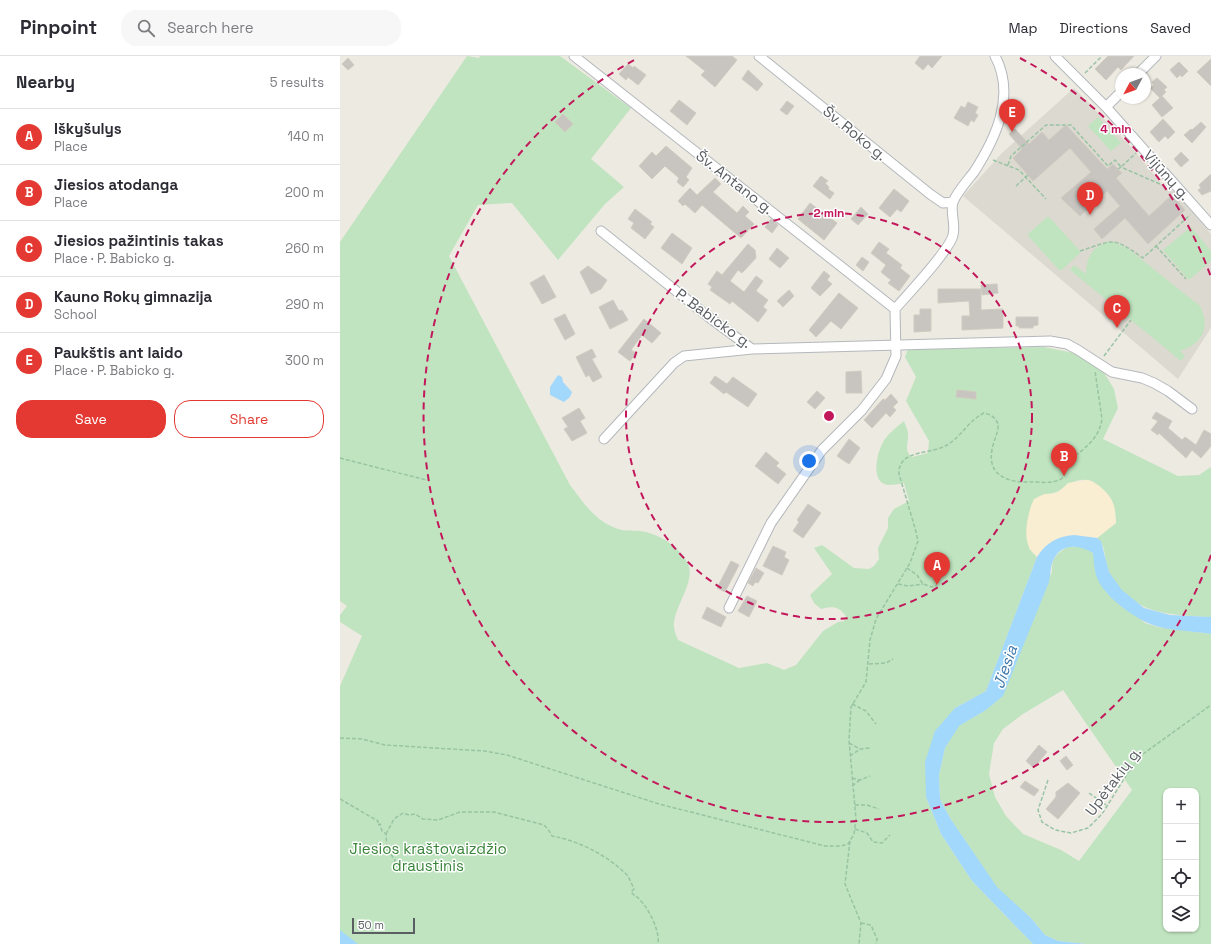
<!DOCTYPE html>
<meta charset="utf-8">
<style>
:root{--surface:#fff;--page:#f7f7f7;--text:#2b2b33;--muted:#7c7c81;--line:#e1e1e2;--accent:#e33932}
body{margin:0;font-family:"Space Grotesk",sans-serif;background:var(--page);color:var(--text)}
.controls{position:absolute;right:12px;bottom:12px;display:grid;overflow:hidden;border-radius:8px;box-shadow:0 1px 3px #0004}
.controls button{width:36px;height:36px;display:grid;place-items:center;padding:0;border:0;border-bottom:1px solid var(--line);background:var(--surface);color:var(--text);font:20px sans-serif}
.compass{position:absolute;left:775px;top:12px;width:36px;height:36px;border-radius:50%;background:var(--surface);box-shadow:0 1px 3px #0004;rotate:229deg}
.scale{position:absolute;left:12px;bottom:10px;width:63px;box-sizing:border-box;padding-left:4px;border:2px solid #5a5e62;border-top:0;font-size:11px;line-height:14px;white-space:nowrap;color:#5a5e62;-webkit-text-stroke:3px #fff;paint-order:stroke}
.you{position:absolute;left:469px;top:405px;width:14px;height:14px;margin:-10px;border:3px solid #fff;border-radius:50%;background:#1a73e8;box-shadow:0 0 0 6px #1a73e833}
.badge{display:grid;place-items:center;width:26px;height:26px;border-radius:50%;background:var(--accent);color:#fff;font-size:13px;font-weight:700}
.pin{position:absolute;translate:-50% -33px;filter:drop-shadow(0 1px 2px #0008)}
.pin::after{content:'';position:absolute;top:21px;width:14px;height:12px;background:inherit;clip-path:polygon(0 0,100% 0,50% 100%)}
.list{margin:0;padding:0;list-style:none}
h2{display:flex;justify-content:space-between;align-items:center;height:52px;margin:0;padding:0 16px;font-size:17px}
h2 small{font-size:13px;font-weight:400;color:var(--muted)}
.list li{display:grid;grid-template-columns:26px 1fr auto;gap:12px;align-items:center;box-sizing:border-box;height:56px;padding:0 16px;border-top:1px solid var(--line)}
.list b{display:block;font-size:15px;white-space:nowrap}
.list p{margin:0;font-size:13px;white-space:nowrap;color:var(--muted)}
.list em{font-size:13px;font-style:normal;color:var(--muted)}
.actions{display:flex;gap:8px;padding:12px 16px}
.actions a{flex:1;padding:9px 0;border:1px solid var(--accent);border-radius:16px;text-align:center;font-size:14px;color:var(--accent)}
.actions .main{background:var(--accent);color:#fff}
.icon{flex:none;width:22px;height:22px;fill:none;stroke:currentColor;stroke-width:2;stroke-linecap:round;stroke-linejoin:round}
.map{position:relative;flex:none;width:871px;height:888px;overflow:hidden}
header{display:flex;align-items:center;gap:24px;box-sizing:border-box;height:56px;padding:0 20px;background:var(--surface);border-bottom:1px solid var(--line)}
header strong{font-size:19px}
nav{display:flex;gap:22px;margin-inline-start:auto;font-size:14px}
.search{width:280px;height:36px;background:var(--page);display:flex;align-items:center;gap:10px;box-sizing:border-box;padding:0 14px;border-radius:16px;color:var(--muted);font-size:15px}
main{display:flex}
aside{flex:1;background:var(--surface)}
.map>svg:first-child{display:block}
.education{fill:#dcd9d0}
.green{fill:#c0e4bf;fill-rule:evenodd}
.sand{fill:#f9eed1}
.water{fill:#a2d8fc}
.building{fill:#c8c4bf;stroke:#d1cbc0}
.lines{fill:none;stroke-linecap:round;stroke-linejoin:round}
.minor-casing{stroke:#b4b8bc;stroke-width:11}
.path{stroke:#98c4a3;stroke-width:1.5;stroke-dasharray:4 2;stroke-linecap:butt}
.minor{stroke:#fff;stroke-width:9}
.ring{fill:none;stroke:#c2185b;stroke-width:2;stroke-dasharray:7 5}
.labels{text-anchor:middle;dominant-baseline:central;stroke-width:3;stroke-linejoin:round;paint-order:stroke}
.street-label{font-size:15px;fill:#5a5e62;stroke:#fff}
.park-label{font-size:15px;fill:#388438;stroke:#fff}
.water-label{font-size:16px;font-style:italic;fill:#4179ad;stroke:#fff}
.centre{fill:#c2185b;stroke:#fff;stroke-width:2}
.ring-label{font-size:12px;text-anchor:middle;font-weight:bold;fill:#c2185b;stroke:#fff;stroke-width:3;stroke-linejoin:round;paint-order:stroke}
</style>
<header>
<strong>Pinpoint</strong>
<div class="search"><svg class="icon" aria-label="search" viewBox="0 0 24 24"><circle cx="10" cy="10" r="6"/><path d="M15 15l6 6"/></svg>Search here</div>
<nav><a>Map</a><a>Directions</a><a>Saved</a></nav>
</header>
<main>
<aside>
<h2>Nearby<small>5 results</small></h2>
<ul class="list">
<li><span class="badge">A</span><div><b>Iškyšulys</b><p>Place</p></div><em>140 m</em></li>
<li><span class="badge">B</span><div><b>Jiesios atodanga</b><p>Place</p></div><em>200 m</em></li>
<li><span class="badge">C</span><div><b>Jiesios pažintinis takas</b><p>Place · P. Babicko g.</p></div><em>260 m</em></li>
<li><span class="badge">D</span><div><b>Kauno Rokų gimnazija</b><p>School</p></div><em>290 m</em></li>
<li><span class="badge">E</span><div><b>Paukštis ant laido</b><p>Place · P. Babicko g.</p></div><em>300 m</em></li>
</ul>
<div class="actions"><a class="main">Save</a><a>Share</a></div>
</aside>
<div class="map">
<svg width="871" height="888" viewBox="0 0 871 888">
<rect width="100%" height="100%" fill="#edeae2"/>
<path class="education" d="M734 32 793 93 825 132 834 136 871 178V272L838 323 623 140 663 96Z"/>
<path class="green" d="M127 0 139 2 140 0H220L291 52 251 103 284 131 265 148 218 204 172 147 138 149 109 200 230 429C242 445 254 463 273 471 283 476 290 474 300 475 317 477 339 490 347 506 357 524 336 547 334 567 333 572 336 579 338 584L399 612 427 607 444 614 456 609 483 575 498 566 504 565 506 561C500 550 492 550 481 553L474 547 470 539 492 518 474 492 482 489 514 512 529 513 534 510 539 503 538 492 548 472V462L554 453 569 445 564 427C559 428 553 429 548 429 530 427 537 398 542 388 546 379 557 371 564 365 565 369 568 373 568 378 569 387 563 394 572 401L588 397 589 385 566 345 576 321 565 301 568 293 704 291 734 297 763 315 774 333 778 352 763 383 838 420 859 419 871 411V561C830 559 790 559 769 516 764 505 767 490 757 482L776 467C775 447 769 435 752 425 739 421 730 427 720 434 714 439 707 436 700 440 684 448 689 477 689 492L697 501 646 635 615 652 586 741 601 778 632 825 693 888H7L0 883V630L22 580 0 566V559L7 550 0 545V186Z
M758 61 781 87 771 95 748 70Z
M707 161 710 162 740 195 739 198 722 214H719L689 181 688 178Z
M851 171 871 195V205L849 224 823 194Z
M771 185 787 192 860 250C871 272 862 288 840 295L845 300 841 305 730 214 734 209 746 218C746 200 753 190 771 185Z
M727 491H743L753 497 758 523 805 567 818 571 871 578V888H747L718 885 705 879 691 862 656 831 610 762 600 743 599 719 605 692 618 670 646 654 712 516C711 502 717 498 727 491ZM723 634 792 734 739 805 721 794 683 778 666 760 655 741 649 718 654 687 663 673 683 658ZM826 735H856V873H826Z"/>
<path class="sand" d="M747 424C757 426 770 438 773 447 776 453 775 461 776 467L757 482C732 477 712 478 697 501 695 498 690 495 689 491 683 478 688 456 694 443L705 438H713L720 435 728 427Z"/>
<path class="water" d="M218 319 222 321 223 326 232 336 230 341 224 346 210 339V331Z
M734 479 757 482 761 485 769 516 782 534 804 552 830 559 871 561V578C853 575 834 575 816 570 798 565 766 542 758 524 754 516 754 505 753 497 739 488 720 487 713 505 710 510 711 519 709 526L663 640 646 654 619 670 605 692 599 719 600 743 610 762 657 831 691 862 705 879 718 885 747 888H693L632 825 601 778 586 741 585 706 595 675 615 652 646 635 697 501C706 487 717 480 734 479Z
M0 874 18 888H0Z"/>
<path class="building" d="M346 0H392L397 4 375 31 361 19 365 15Z
M580 0H602L592 12 588 8 583 14 575 7Z
M768 0H794L781 14 778 11 766 24 755 13Z
M8 2 14 9 8 14 2 8Z
M871 3V30L857 16Z
M839 6 848 15 842 21 840 19 837 22 830 14Z
M288 8 293 12 294 10 306 19 298 29 288 21 286 24 279 18Z
M408 14 423 28 417 35 402 23Z
M817 22 827 31 824 34 826 36 820 42 810 32 814 29 812 26Z
M822 40 833 52 822 61 812 49Z
M339 44 356 57 347 69 330 55Z
M447 45 454 50 447 59 440 54Z
M628 46 638 51 635 57 638 59 634 66 631 64 628 70 614 62 621 50 625 52Z
M223 58 233 68 225 76 215 66Z
M823 63 835 76 828 83 825 80 819 86 810 76Z
M861 66 866 71 852 87 844 79 851 73 852 74Z
M726 69 767 113 773 108 782 117 776 122 809 160 832 139 845 154 808 188 785 162 762 183 754 173 780 150 767 135 740 160 721 142 751 116 730 92 693 125 673 102 682 93 669 78 675 73 689 88 702 76 709 84Z
M326 90 352 112 346 121 349 124 343 131 337 126 339 122 325 110 312 123 299 110 312 96 316 100Z
M841 96 849 104 841 111 834 103Z
M871 118V135L862 139 858 134 861 132 859 129Z
M481 120 488 125 485 127 489 131 488 133 494 137 490 143 473 130Z
M375 122 381 128 373 136 397 157 403 150 409 156 405 160 414 168 401 182 362 149 355 157 345 148 343 150 338 145 350 132 357 139Z
M554 133 569 145 561 156 557 153 550 161 539 152Z
M470 147 497 167 484 184 458 163Z
M521 151 528 158 518 169 511 163Z
M295 153 312 166 310 168 314 171 305 183 291 172 294 167 288 163Z
M431 163 438 169 432 177 425 171Z
M332 177 352 192 342 208 321 192Z
M539 186 549 193 546 197 562 209 560 212 570 220 559 235 548 227 551 224 541 216 546 209 531 197Z
M408 188 415 194 416 202 402 217 398 214 390 225 404 236 416 220 423 225 416 235 428 244 423 251 427 254 418 266 392 245 390 248 370 234 372 231 368 228 377 215 382 219Z
M437 192 449 202 440 212 429 203Z
M522 201 529 206 523 215 516 209Z
M248 210 267 224 261 233 251 238 240 216Z
M484 215 490 220 487 224 492 228 480 240 471 232Z
M204 219 216 241 202 248 190 227Z
M657 228 658 237 642 239 641 229Z
M598 233H641V254L663 253V272L622 274V260H630L629 245 598 247Z
M449 234 454 240 443 251 437 245Z
M499 237 518 252 501 273 491 265 476 281 469 274Z
M273 244 279 255 282 254 288 264 270 273 259 251Z
M580 253H591V275L574 276V259H580Z
M225 258 235 278 225 284 214 263Z
M676 261H698V269L693 270V272H679V270H676Z
M304 263 321 277 312 287 302 279 291 294 296 297 290 305 278 296Z
M252 293 256 301 252 303 262 321 253 326 249 319 246 321 236 301Z
M521 315 522 337H506V316Z
M375 320 387 328 393 321 417 338 408 351 386 336 384 338 370 327Z
M617 334 636 336V343L616 341Z
M477 335 485 342 475 353 467 346Z
M551 338 558 346 553 351 556 354 550 361 546 357 532 372 524 364 543 343 545 344Z
M239 352 245 362 240 365 247 377 232 385 224 373 228 371 222 362Z
M816 356 832 365 828 372 842 384 845 381 856 389 864 374 871 378V390L861 402 852 394 846 402 819 377 818 379 811 374 818 365 812 362Z
M509 383 520 392 509 408 497 400Z
M426 396 439 407 436 410 446 418 438 428 415 410Z
M468 448 481 457 463 482 453 475 459 466 457 464Z
M433 490 446 496 444 501 449 504 442 519 423 510Z
M391 505 399 509 385 536 377 532Z
M416 512 424 517 418 527 415 526 413 530 408 527Z
M407 540 417 545 409 561 398 555Z
M367 551 386 561 381 571 362 562Z
M699 689 707 696 694 712 686 705Z
M726 700 733 709 727 714 720 705Z
M685 725 699 734 694 740 680 731Z
M728 727 740 737 718 763 706 753 716 741V736Z"/>
<g class="lines">
<g class="minor-casing">
<path id="minor" d="M234 0 555 253
M419 0 590 138 603 147 613 146
M715 0 766 51 871 169
M798 18 816 0
M766 51 781 36
M261 175 370 262 412 293 710 285 727 288 738 294 772 316 802 322 814 327 828 335 852 353
M264 383 334 307 344 300 412 293
M389 552 431 467 482 394 522 354 546 323 556 300 555 253C567 239 610 194 613 179 616 169 610 156 613 146 617 136 627 125 634 116 656 82 676 39 655 0"/>
</g>
<path class="path" d="M745 17 762 0
M653 104 679 114 706 143
M668 109 671 100 706 69H731L768 110 775 104 781 111 796 97
M778 113 781 111 822 129
M676 130 688 119
M816 190 846 223
M740 195C774 184 772 180 803 202L850 159
M764 300 791 264
M0 402 86 424
M567 512 577 519 583 528 592 531 597 529
M558 528 568 530 583 528
M529 608 546 607 553 603
M512 648 526 655 536 668
M0 682 22 683 45 689 144 695 167 699 319 748 485 790H501L508 788 514 778 516 763 509 684 511 651 526 626 530 584 536 563 570 507 578 485 575 472 559 418C558 393 590 399 607 389 621 381 629 364 644 357 651 358 658 363 658 370 658 378 653 386 652 394 647 420 669 427 691 426 699 426 713 428 721 423 727 419 725 410 730 405 732 401 736 399 739 397 751 387 760 378 762 363L755 315
M509 687 520 693 530 692
M510 700 520 693
M512 722 520 724 530 720
M708 724 698 754 702 766 715 774 731 777 748 772 762 758 789 715 803 698 871 649
M512 730 520 724
M749 737 766 749
M0 743 38 765V769L40 768 42 775 46 778 47 793 55 804 54 810
M515 749H527L539 753
M515 773 527 777 533 786 542 787 550 779
M46 778 54 763 63 757 69 759 75 758 83 763 98 764 120 756H154L204 769 208 773 212 780C240 785 268 800 287 819 290 823 292 829 294 833L291 836C294 840 297 840 300 844 309 853 320 875 318 888
M510 785 505 828 521 867 519 888
M521 867 531 869 537 883 536 888"/>
<use href="#minor" class="minor"/>
</g>
<g class="ring">
<circle cx="489" cy="360" r="203"/>
<path d="M871 499A406 406 0 1 1 298 2M680 2A406 406 0 0 1 871 221"/>
</g>
<g class="labels">
<g class="street-label">
<text transform="translate(515 77) rotate(39)">Šv. Roko g.</text>
<text transform="translate(827 119) rotate(48)">Vijūnų g.</text>
<text transform="translate(395 126) rotate(38)">Šv. Antano g.</text>
<text transform="translate(374 262) rotate(36)">P. Babicko g.</text>
<text transform="translate(773 725) rotate(-53)">Upėtakių g.</text>
</g>
<g class="park-label">
<text x="88" y="792">Jiesios kraštovaizdžio<tspan x="88" dy="17">draustinis</tspan></text>
</g>
<g class="water-label">
<text transform="translate(665 611) rotate(-71)">Jiesia</text>
</g>
</g>
<circle cx="489" cy="360" r="6" class="centre"/>
<g class="ring-label">
<text x="776" y="77">4 min</text>
<text x="489" y="161">2 min</text>
</g>
</svg>
<div class="controls">
<button>+</button>
<button>−</button>
<button><svg class="icon" aria-label="locate" viewBox="0 0 24 24"><circle cx="12" cy="12" r="6"/><path d="M12 2v4M12 18v4M2 12h4M18 12h4"/></svg></button>
<button><svg class="icon" aria-label="layers" viewBox="0 0 24 24"><path d="M12 4l9 5-9 5-9-5zM3 14l9 5 9-5"/></svg></button>
</div>
<svg class="compass" viewBox="-18 -18 36 36"><path d="M0-13l5 13h-10z" fill="#e53935"/><path d="M0 13l5-13h-10z" fill="#7c7c81"/></svg>
<div class="scale">50 m</div>
<div class="you"></div>
<div class="pin badge" style="left:597px;top:529px">A</div>
<div class="pin badge" style="left:724px;top:420px">B</div>
<div class="pin badge" style="left:777px;top:272px">C</div>
<div class="pin badge" style="left:750px;top:159px">D</div>
<div class="pin badge" style="left:672px;top:76px">E</div>
</div>
</main>
